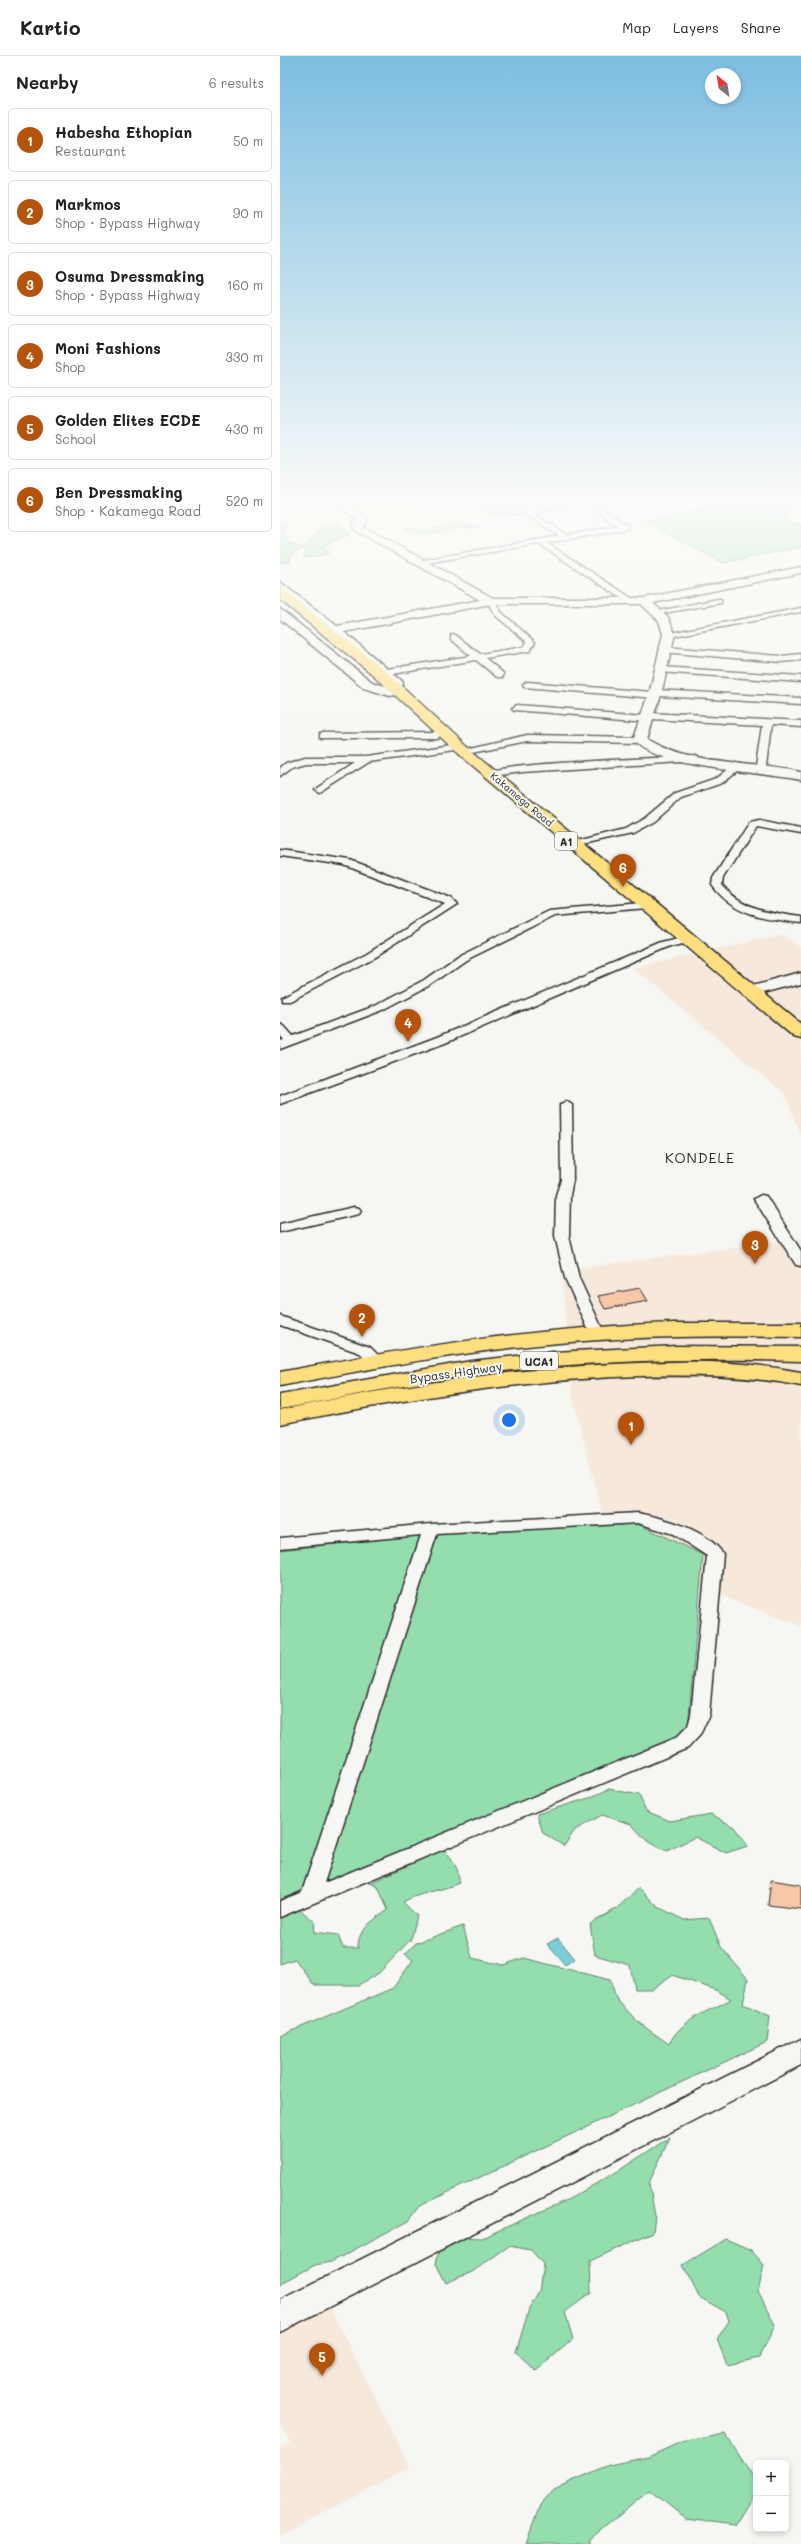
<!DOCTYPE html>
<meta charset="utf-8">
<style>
:root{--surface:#fff;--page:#f6f6f6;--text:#202124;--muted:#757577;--line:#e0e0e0;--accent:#b45309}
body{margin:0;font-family:Mali,sans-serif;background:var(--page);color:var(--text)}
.controls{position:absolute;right:12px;bottom:12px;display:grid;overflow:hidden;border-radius:6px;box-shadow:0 2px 6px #0003}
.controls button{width:36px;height:36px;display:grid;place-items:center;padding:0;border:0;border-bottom:1px solid var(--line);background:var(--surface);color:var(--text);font:20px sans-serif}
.compass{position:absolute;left:425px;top:12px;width:36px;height:36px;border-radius:50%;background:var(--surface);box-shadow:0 2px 6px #0003;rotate:330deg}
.you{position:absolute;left:229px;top:1364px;width:14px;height:14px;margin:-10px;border:3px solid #fff;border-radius:50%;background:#1a73e8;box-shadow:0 0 0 6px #1a73e833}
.badge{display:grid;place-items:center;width:26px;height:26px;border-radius:50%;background:var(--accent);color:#fff;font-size:13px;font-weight:700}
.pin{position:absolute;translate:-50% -33px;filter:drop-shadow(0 1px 2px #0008)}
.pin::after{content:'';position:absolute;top:21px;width:14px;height:12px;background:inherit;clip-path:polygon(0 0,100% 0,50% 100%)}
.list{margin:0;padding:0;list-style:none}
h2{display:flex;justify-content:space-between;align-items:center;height:52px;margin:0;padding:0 16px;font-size:17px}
h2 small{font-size:13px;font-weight:400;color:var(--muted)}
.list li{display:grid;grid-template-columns:26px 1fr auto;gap:12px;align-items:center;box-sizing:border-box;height:64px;margin:0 8px 8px;padding:0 8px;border:1px solid var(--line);border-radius:6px}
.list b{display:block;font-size:15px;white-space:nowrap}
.list p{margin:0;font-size:13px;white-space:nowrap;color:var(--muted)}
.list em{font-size:13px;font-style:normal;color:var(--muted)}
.map{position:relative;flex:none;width:521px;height:2488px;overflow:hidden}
header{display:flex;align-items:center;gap:24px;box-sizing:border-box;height:56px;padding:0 20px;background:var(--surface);border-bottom:1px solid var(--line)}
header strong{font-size:19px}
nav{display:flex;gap:22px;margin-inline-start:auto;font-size:14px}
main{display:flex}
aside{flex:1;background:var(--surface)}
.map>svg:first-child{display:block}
.built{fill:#f7e8dc}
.green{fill:#94ddad;stroke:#60846c}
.water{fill:#7ccdd6;stroke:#5c8c92}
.building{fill:#f8c7a8;stroke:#2b2b2b}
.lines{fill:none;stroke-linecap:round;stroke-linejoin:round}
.street-casing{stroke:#2b2b2b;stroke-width:3}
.secondary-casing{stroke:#2b2b2b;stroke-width:3}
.primary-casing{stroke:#2b2b2b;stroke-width:3}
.highway-casing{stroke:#2b2b2b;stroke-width:3}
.street{fill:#f6f6f2;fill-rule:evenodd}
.secondary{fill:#f6f6f2;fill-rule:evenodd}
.primary{fill:#fddf80;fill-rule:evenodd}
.highway{fill:#fddf80;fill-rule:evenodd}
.labels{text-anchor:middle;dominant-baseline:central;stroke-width:4;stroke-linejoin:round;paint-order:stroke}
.far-street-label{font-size:10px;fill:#2b2b2b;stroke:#f6f6f2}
.shield{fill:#f6f6f2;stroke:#686867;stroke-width:1}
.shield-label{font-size:11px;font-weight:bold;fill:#2b2b2b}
.street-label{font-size:12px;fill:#2b2b2b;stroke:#f6f6f2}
.quarter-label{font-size:14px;letter-spacing:1px;fill:#2b2b2b;stroke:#f6f6f2}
</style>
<header>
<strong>Kartio</strong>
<nav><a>Map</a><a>Layers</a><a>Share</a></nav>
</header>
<main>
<aside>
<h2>Nearby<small>6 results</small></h2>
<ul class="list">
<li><span class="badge">1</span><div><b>Habesha Ethopian</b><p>Restaurant</p></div><em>50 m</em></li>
<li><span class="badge">2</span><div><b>Markmos</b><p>Shop · Bypass Highway</p></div><em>90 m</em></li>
<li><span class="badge">3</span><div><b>Osuma Dressmaking</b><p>Shop · Bypass Highway</p></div><em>160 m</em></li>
<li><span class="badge">4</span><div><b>Moni Fashions</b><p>Shop</p></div><em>330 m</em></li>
<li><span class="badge">5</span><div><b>Golden Elites ECDE</b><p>School</p></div><em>430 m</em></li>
<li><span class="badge">6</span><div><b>Ben Dressmaking</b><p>Shop · Kakamega Road</p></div><em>520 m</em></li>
</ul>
</aside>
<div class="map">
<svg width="521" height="2488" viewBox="0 0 521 2488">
<rect width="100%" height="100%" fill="#f6f6f2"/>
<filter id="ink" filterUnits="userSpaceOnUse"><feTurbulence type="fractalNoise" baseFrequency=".025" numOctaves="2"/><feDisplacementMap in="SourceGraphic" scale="8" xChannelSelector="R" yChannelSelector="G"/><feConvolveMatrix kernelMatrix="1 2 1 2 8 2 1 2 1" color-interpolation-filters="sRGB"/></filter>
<g filter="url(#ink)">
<path class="built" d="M66 445H168L172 448 91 460 73 452Z
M502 878 521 891V1079L505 1038 353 912Z
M521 1183V1570L421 1532 335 1504 293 1343 281 1214Z
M48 2248 130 2411 0 2480V2393L10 2387 0 2368V2272Z"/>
<path class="green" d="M464 445H491L509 454 502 465 521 468V491L443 507 365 465Z
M0 466 7 469 3 474 9 487 23 492 42 472 57 467 70 478 43 489 49 496 44 499 23 502 26 499 23 492 11 499 10 506 0 507Z
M172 469 201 470C192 473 185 471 176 472 157 475 144 483 126 473L131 471 146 475Z
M358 1468 423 1499 408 1671 392 1685 0 1851V1494L162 1477Z
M329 1733 359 1739 366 1755 390 1765 431 1758 454 1771 468 1790 446 1797 415 1781 387 1795 367 1785 351 1768 322 1759 295 1774 284 1790 263 1777 257 1758 309 1742Z
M164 1793C172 1803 180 1813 179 1827 161 1835 140 1836 123 1846L137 1860 131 1883 99 1917 78 1929H34L15 1903 0 1908V1862L19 1853 35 1866 34 1876 58 1879 63 1892H78C78 1871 93 1865 108 1854L98 1831 90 1827Z
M359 1832 378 1851 404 1864 429 1862 441 1891 468 1923 463 1948 490 1960 487 1986 139 2150 128 2165 51 2206 35 2209 0 2228V1980L113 1932 133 1904 125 1898 136 1887 183 1870 192 1902 223 1909 244 1902 330 1924 337 1944 359 1967 389 1988C401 1963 428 1956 451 1943L436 1934 392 1919 372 1933H355L350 1909 315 1899 310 1868 336 1853Z
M390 2081 369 2127 375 2160 373 2176 310 2205 311 2237 285 2256 293 2283 256 2315 236 2296 249 2253 259 2236 263 2208 251 2194 229 2190 192 2216 166 2227 156 2208 162 2180 202 2182 291 2142 338 2115Z
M446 2183 471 2194 484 2209 478 2235 495 2269 479 2302 447 2309 437 2283 449 2265 446 2256 419 2241 403 2209Z
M445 2378 476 2425V2434L455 2469 406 2463 370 2434 310 2483V2488H246L260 2449 274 2433 329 2409 368 2401 401 2386Z"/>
<path class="water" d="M278 1882 295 1903 285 1909 267 1888Z"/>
<path class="building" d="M360 1232 368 1245 325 1253 318 1240Z
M491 1824 521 1829V1853L488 1849Z"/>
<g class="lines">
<g class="street-casing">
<path id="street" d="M196 445C205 445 208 450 216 452 231 456 251 454 266 450L260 445 273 448 301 445 255 458 287 479 337 470 303 445H311L347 469V473L267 487 356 545 349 547 259 488 140 508 139 506 143 504 279 480 246 458 211 456Z
M377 445H386L391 449 384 451Z
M211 543H214L221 556 255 586 250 595 205 602 223 617V621H217L196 604 107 619 103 616 107 613 191 600 171 583V579L174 578 200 598 244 591 247 586 215 559 207 545Z
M438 543H441V547L378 558 374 556Z
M521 552V556L389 581 385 578Z
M385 591 501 600 521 598V604L501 606 382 596V592Z
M381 611 521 620V626L378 616 377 614Z
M247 626 372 636 376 634 521 642V648L379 640 375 642 244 631 243 629Z
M237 649 365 659 369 657 521 665V671L491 669 486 711 481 714 476 711 482 669 372 663 368 665 234 654 232 652Z
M43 677 157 676 162 679 157 682H40V678Z
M247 679 360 681 365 684 360 687 247 685 184 698 179 695Z
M172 689 177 692 175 694 89 706 40 737 35 734 37 732 75 707H26L12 711 0 720V712L6 707 25 701H86Z
M415 700 418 701V705L243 716 212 720 207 717C216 707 389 702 415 700Z
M456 707 464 709 442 727 401 741 373 766 353 777 295 790 290 787 346 773 365 762 395 737 436 723Z
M479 764 521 772V778L476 770 443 822 442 829C462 853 491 857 521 861V867C487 863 453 859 432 829L433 822 469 766Z
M0 794 70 804 171 842 177 848 95 901 10 945H2V941L87 897 165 848 64 809 0 800Z
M362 847 367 850 366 852 275 860 186 904 152 928 103 954 0 993V985L4 984 0 979V968L4 970 13 980 95 950 144 924 178 900 269 855Z
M403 881 408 884 407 886 391 890 165 987 0 1048V1040L157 981 383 886Z
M286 1045 292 1049 293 1124 290 1139 289 1180 299 1222 324 1277 317 1281 310 1277 285 1222 275 1180 276 1139 281 1124 280 1049Z
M481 1139 486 1140 521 1195V1210L516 1209 474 1143Z
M74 1151 79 1152 81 1155 79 1158 0 1176V1168Z
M0 1260 90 1291 103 1304 101 1307H91L80 1297 0 1269Z
M358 1457C384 1462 428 1474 443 1498L429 1659 420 1679 408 1692 0 1861V1845L22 1836 141 1479 0 1492V1482L151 1468ZM358 1467 393 1478 427 1500 411 1659 408 1670 396 1682 44 1827 157 1478Z"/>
</g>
<g class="secondary-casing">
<path id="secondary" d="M51 445H64L86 460 87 465 84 471 213 542H364L521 511V517L373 547 388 561 395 578 381 639 367 683C411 711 471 705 521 716V724C485 716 373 712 353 684L369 639 383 578 379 565 361 548H211L64 576 123 626 121 638 110 640 84 632 0 563V553L92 626 111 632V627L0 535V526L57 570 200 544 76 475 72 470 77 463Z
M521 917V927L472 940 464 935 466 932Z
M521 1983V2009L0 2276V2244Z"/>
</g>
<g class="primary-casing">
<path id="primary" d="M397 1290 521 1291V1305C425 1302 329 1304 233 1314 155 1322 77 1339 0 1353V1339L191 1305 273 1296Z"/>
</g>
<g class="highway-casing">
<path id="highway" d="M0 534 4 535 101 611 189 692 521 968V983L514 981 179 698 91 617 0 544Z
M394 1267H521V1281C440 1280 359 1280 279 1287 185 1295 92 1312 0 1330V1316C131 1291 261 1271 394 1267Z
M395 1306C438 1305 479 1308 521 1316V1330C467 1319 413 1319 359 1320 237 1324 119 1344 0 1368V1354C131 1327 261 1308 395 1306Z"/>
</g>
<use href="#street" class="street"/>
<use href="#secondary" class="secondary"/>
<use href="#primary" class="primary"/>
<use href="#highway" class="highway"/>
</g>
</g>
<linearGradient id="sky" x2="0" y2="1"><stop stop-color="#7dbee1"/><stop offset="0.56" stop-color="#fbfbf9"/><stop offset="1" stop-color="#fbfbf9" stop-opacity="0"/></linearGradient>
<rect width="521" height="794" fill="url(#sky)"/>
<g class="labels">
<g class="far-street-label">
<text transform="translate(242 743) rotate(40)">Kakamega Road</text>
</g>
<g class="shield">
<rect x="275" y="776" width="22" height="18" rx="3"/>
<rect x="240" y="1296" width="38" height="18" rx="3"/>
</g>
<g class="shield-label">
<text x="286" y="785">A1</text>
<text x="259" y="1305">UCA1</text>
</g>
<g class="street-label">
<text transform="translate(176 1316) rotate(-8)">Bypass Highway</text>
</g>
<g class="quarter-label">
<text x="420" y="1101">KONDELE</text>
</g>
</g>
</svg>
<div class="controls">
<button>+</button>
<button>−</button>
</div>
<svg class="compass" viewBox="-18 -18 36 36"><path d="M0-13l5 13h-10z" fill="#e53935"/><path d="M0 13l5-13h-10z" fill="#757577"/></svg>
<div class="you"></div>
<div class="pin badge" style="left:351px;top:1389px">1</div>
<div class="pin badge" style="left:82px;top:1281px">2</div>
<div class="pin badge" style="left:475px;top:1208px">3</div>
<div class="pin badge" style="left:128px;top:986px">4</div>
<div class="pin badge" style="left:42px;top:2320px">5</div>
<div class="pin badge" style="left:343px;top:831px">6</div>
</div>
</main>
